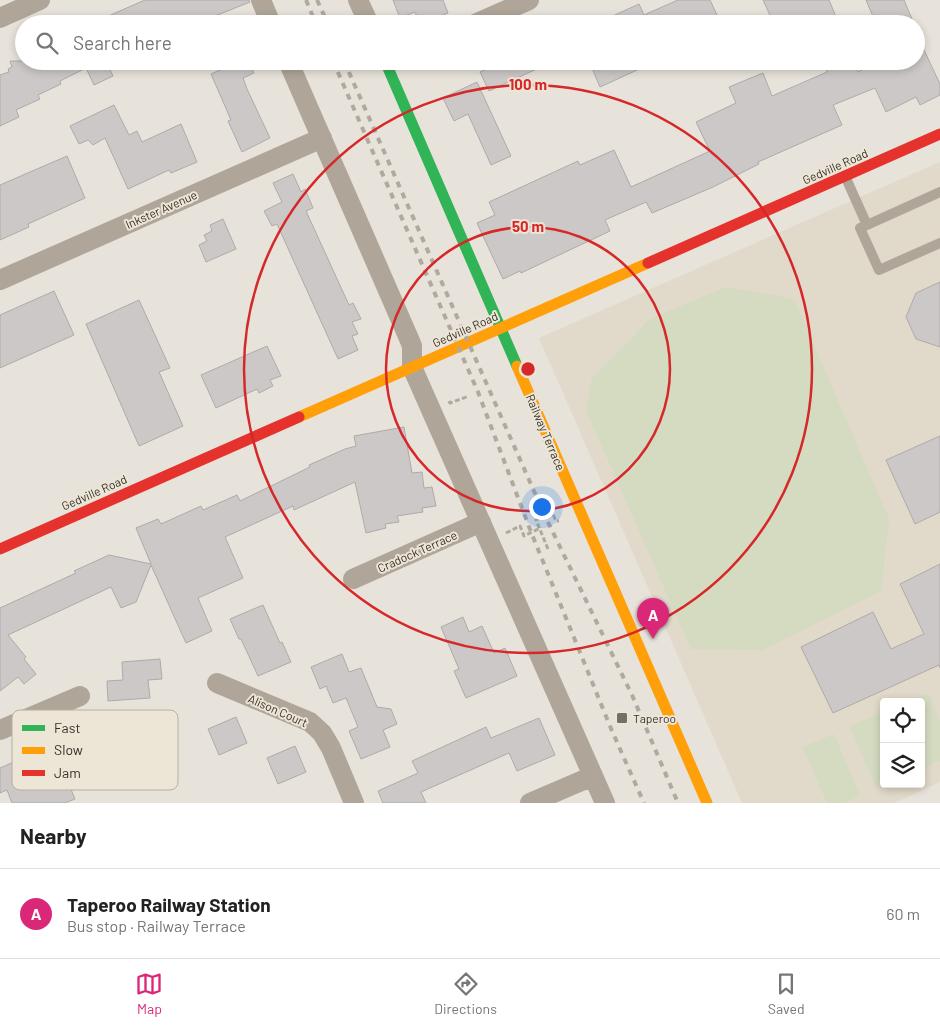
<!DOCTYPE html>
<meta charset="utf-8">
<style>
:root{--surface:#fff;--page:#f2f2f2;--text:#222;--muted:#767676;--line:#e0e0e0;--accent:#db2777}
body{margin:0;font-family:Barlow,sans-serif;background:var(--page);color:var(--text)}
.controls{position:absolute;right:15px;bottom:15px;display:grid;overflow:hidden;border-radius:5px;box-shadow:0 2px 8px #0003}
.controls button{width:45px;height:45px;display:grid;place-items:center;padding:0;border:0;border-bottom:1px solid var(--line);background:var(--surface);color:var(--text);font:25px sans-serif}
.you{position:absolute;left:541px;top:506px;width:18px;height:18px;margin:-12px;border:4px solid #fff;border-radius:50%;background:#1a73e8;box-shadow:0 0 0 8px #1a73e833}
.badge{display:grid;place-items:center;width:32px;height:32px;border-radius:50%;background:var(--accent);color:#fff;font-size:16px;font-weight:700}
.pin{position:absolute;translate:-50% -41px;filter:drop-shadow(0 1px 2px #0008)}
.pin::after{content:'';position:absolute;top:26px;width:18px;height:15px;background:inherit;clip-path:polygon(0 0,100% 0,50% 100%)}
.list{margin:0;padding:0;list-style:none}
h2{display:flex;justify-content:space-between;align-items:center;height:65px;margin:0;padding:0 20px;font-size:21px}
h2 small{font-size:16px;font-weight:400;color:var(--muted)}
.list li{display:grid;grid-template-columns:32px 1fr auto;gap:15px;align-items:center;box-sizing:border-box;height:90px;padding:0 20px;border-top:1px solid var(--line)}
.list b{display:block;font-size:19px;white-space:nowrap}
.list p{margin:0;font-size:16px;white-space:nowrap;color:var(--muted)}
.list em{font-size:16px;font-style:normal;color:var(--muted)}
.icon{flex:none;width:28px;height:28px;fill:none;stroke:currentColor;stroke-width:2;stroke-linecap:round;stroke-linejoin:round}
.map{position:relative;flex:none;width:940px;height:803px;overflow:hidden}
.search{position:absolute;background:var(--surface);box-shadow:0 2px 8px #0003;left:15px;right:15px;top:15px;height:55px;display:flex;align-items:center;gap:12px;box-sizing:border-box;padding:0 18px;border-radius:28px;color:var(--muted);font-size:19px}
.sheet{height:155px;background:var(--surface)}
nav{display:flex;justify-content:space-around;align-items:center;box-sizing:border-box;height:70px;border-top:1px solid var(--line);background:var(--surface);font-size:14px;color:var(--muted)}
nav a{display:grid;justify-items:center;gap:2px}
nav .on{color:var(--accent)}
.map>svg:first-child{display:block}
.built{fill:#e1d9c9;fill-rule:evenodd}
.green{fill:#d4dbc0}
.building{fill:#ccc8c7;stroke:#aeaaa9}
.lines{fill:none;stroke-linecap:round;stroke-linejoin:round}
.path{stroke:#b0a9a0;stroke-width:3;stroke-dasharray:5 2.5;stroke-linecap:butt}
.lane{stroke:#afa699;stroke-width:10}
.street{stroke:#afa699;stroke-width:20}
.fast{stroke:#30b455;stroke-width:11}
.slow{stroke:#ff9f0a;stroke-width:11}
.jam{stroke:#e5322d;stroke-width:11}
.rail{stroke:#b0a9a0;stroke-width:4;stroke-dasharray:6 6;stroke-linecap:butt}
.ring{fill:none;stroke:#d62828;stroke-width:2.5}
.poi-dot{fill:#737069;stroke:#ede5d5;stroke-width:2}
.labels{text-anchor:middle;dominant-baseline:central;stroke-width:4;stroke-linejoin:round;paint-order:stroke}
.street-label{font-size:12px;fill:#35322c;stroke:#ede5d5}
.poi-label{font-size:12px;fill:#35322c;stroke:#ede5d5;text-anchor:start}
.key{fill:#ede5d5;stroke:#b6afa2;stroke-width:1}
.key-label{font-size:14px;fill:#35322c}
.centre{fill:#d62828;stroke:#ede5d5;stroke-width:2.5}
.ring-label{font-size:15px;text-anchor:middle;font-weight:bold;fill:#d62828;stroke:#ede5d5;stroke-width:4;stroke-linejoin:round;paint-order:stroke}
</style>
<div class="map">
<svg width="940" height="803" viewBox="0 0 940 803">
<rect width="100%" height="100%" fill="#e7e3db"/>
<path class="built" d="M940 162V782L894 803H742L539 338ZM884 702H921V784H884Z"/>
<path class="green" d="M726 287 794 299 889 519 881 591 762 650 691 649 586 410 592 378 650 319Z
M928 693 940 721V761L923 768 921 764V702H908Z
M881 713 884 719V784H886L876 788 850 726Z
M834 734 860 796 843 803H827L803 747Z"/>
<path class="building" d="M145 0H249L250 2 195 24H188L186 19 175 24H90Z
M393 0H443L448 13 420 24 415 12 400 18Z
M678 0H710L717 15 698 24H595L639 4 644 15Z
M763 0H829L839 24H774Z
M866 0H904L914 24H876Z
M916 33 940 84V95L920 105 916 97 886 112 875 88 833 105 842 125 758 162 759 164 713 187 652 213 646 202 605 220 610 231 521 273 520 271 503 279 477 223 495 215 489 202 578 161 580 165 614 150 631 187 710 151 696 122 736 103 729 87 763 73 772 96 827 72 823 61H854L858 72 880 61H916Z
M10 61H106L113 76 94 85 86 68 60 81 61 84 38 95 40 99 16 110 19 117 0 126V75L9 72 8 69 12 67Z
M240 61H249L254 73 243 78 247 89 270 138 242 152 228 121 231 120 211 74Z
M495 61H554L489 91 480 72 496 65Z
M589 61H657L600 87Z
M477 82 511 156 491 165 468 114 454 121 443 98Z
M114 105 129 135 137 131 142 142 181 124 197 162 171 173 169 170 128 189 105 138 93 145 88 140 79 144 70 126Z
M67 156 85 198 28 224 29 227 0 240V185Z
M293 174 301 192 305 189 313 208 306 211 349 305 353 303 361 319 352 322 358 334 352 336 358 350 338 359 277 224 272 226 264 211 282 202 273 183Z
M223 219 236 249 206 262 199 245 207 241 204 235 212 231 210 225Z
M940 282V347L916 339 906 317 916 293Z
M54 291 74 335 0 368V315Z
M139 300 170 368 159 372 183 426 139 446 86 324Z
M267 346 281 376 270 380 273 386 259 393 257 389 216 408 201 375Z
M404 427 412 473 422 472 424 488 432 487 436 506 422 508 423 512 397 516 399 522 385 524 386 528 366 533 355 482 294 510 293 506 225 537 243 578 198 598 212 631 186 643 151 565 136 602 121 608 111 587 8 635 26 657 24 659 36 674 24 684 18 677 0 691V608L76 573 74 571 109 555 151 564 136 528 158 519 161 524 201 506 203 510 237 495 240 501 310 467 309 465 345 449 356 446 354 436Z
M940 436V512L915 524 886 460Z
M940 564V668L939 665 833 713 801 647 873 612 891 649 924 634 900 584Z
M263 605 280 643 282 642 291 662 258 676 241 639H239L230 619Z
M463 617 469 632 482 626 494 653 505 648 517 676 466 698 454 671 459 669 441 627Z
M342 654 349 672 361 668 377 707 391 709 397 724 383 730 390 747 361 759 349 731 358 727 346 698 333 703 326 686 320 689 311 667Z
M160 659 162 679 148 680 150 698 108 701 107 681 123 680 122 662Z
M236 717 247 743 219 755 208 729Z
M539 718 555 755 517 771 509 753 421 792 426 803H383L378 791 418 773 412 761 486 727 491 738Z
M110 720 120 741 62 768 75 799 65 803H12L7 790 0 793V768Z
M295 746 306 772 278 784 267 758Z"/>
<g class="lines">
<path class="path" d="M449 401 450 403 469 396
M506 533 520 526 524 536 540 528
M548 549 536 520 552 512 556 521H559"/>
<path class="lane" d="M845 176 867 225 940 192
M867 225 860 228 879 270 940 243"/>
<path class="street" d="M261 0 271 24
M358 0 369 24
M0 18 40 0
M475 24 529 0
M288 61 410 341 412 346V367L605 803
M0 280 322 138
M353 579 481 522
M217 683 310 722 322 733 331 748 354 803
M0 730 80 696
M530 803 593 776"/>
<path class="fast" d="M385 61 517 366"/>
<path class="slow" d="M517 366 707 803
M299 417 648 263"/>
<path class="jam" d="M648 263 940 134
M0 549 299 417"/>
<path class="rail" d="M306 0 316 24
M317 0 328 24
M333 61 478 392 531 532 612 731 644 803
M344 61 545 516 632 695 678 803"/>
</g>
<g class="ring">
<circle cx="528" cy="369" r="142"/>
<circle cx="528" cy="369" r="284"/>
</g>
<rect class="poi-dot" x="616" y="712" width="12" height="12" rx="2.5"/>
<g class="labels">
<g class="street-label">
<text transform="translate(835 166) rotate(-24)">Gedville Road</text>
<text transform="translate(161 209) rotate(-24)">Inkster Avenue</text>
<text transform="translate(465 329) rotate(-24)">Gedville Road</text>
<text transform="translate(546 432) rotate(67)">Railway Terrace</text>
<text transform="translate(94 492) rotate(-24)">Gedville Road</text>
<text transform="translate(417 551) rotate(-24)">Cradock Terrace</text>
<text transform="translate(278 710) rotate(24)">Alison Court</text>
</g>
<g class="poi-label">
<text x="633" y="718">Taperoo</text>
</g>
</g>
<rect x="12" y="710" width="166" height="80" rx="8" class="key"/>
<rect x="22" y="725" width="23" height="6" fill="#30b455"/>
<rect x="22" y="747" width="23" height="7" fill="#ff9f0a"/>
<rect x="22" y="770" width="23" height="6" fill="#e5322d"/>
<g class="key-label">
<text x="54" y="733">Fast</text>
<text x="54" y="755">Slow</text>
<text x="54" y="778">Jam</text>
</g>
<circle cx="528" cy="369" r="8" class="centre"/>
<g class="ring-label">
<text x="528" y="90">100 m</text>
<text x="528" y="232">50 m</text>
</g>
</svg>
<div class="controls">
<button><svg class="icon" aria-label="locate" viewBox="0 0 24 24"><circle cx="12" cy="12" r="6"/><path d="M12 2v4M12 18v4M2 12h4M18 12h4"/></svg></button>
<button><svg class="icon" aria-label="layers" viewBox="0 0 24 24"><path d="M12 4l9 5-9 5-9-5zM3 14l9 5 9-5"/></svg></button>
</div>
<div class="you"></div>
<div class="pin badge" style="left:653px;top:639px">A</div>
<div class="search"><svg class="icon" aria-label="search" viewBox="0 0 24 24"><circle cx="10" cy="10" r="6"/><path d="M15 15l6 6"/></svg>Search here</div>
</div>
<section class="sheet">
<h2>Nearby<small></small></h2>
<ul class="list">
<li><span class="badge">A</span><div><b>Taperoo Railway Station</b><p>Bus stop · Railway Terrace</p></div><em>60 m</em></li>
</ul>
</section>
<nav>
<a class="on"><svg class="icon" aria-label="map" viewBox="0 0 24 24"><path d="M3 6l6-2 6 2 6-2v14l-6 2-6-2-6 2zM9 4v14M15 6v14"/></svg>Map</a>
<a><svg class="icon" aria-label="directions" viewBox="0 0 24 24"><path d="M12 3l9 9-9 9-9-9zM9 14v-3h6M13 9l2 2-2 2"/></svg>Directions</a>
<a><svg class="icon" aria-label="saved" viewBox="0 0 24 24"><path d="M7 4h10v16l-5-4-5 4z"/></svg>Saved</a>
</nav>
